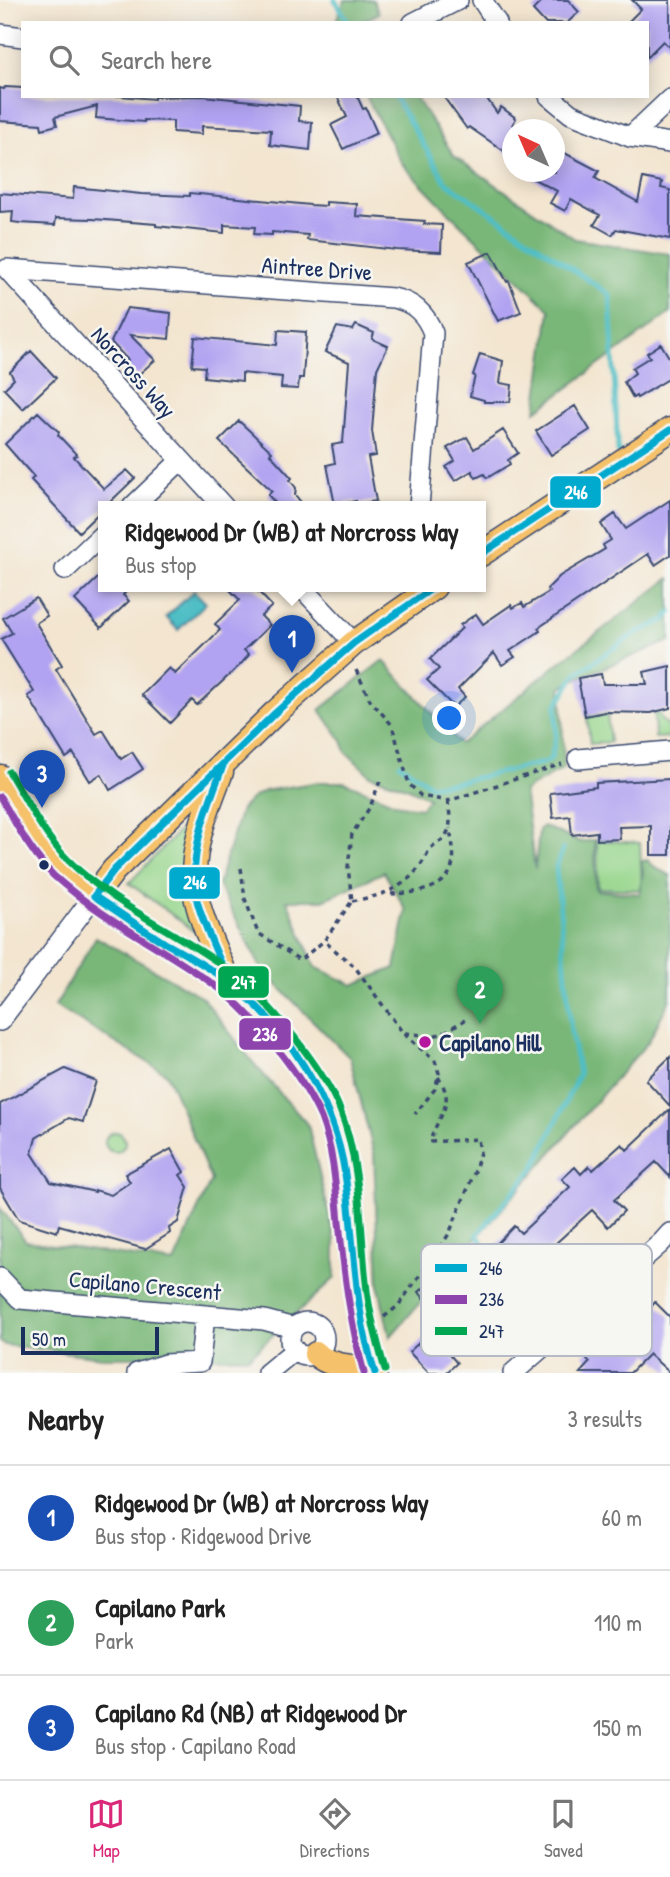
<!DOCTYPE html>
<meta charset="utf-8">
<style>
:root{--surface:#fff;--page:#f6f6f6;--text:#222;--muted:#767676;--line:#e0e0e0;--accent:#db2777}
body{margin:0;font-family:"Patrick Hand",sans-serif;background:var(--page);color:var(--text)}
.compass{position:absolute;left:502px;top:119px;width:63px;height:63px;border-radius:50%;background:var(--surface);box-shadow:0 4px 18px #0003;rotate:316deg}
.scale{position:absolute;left:21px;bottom:18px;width:138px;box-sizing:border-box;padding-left:7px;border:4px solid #1b2f5e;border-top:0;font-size:19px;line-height:24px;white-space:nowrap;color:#1b2f5e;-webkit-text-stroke:5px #f6f6f2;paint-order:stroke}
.you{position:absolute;left:450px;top:719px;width:24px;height:24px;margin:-18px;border:5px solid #fff;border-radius:50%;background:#1a73e8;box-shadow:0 0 0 10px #1a73e833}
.badge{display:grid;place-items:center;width:46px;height:46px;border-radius:50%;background:var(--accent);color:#fff;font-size:23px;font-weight:700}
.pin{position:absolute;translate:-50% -58px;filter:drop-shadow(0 2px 4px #0008)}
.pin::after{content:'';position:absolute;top:37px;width:24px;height:21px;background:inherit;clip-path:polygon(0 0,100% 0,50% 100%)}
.popup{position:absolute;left:98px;top:501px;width:388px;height:91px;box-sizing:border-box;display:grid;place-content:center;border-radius:0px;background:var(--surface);filter:drop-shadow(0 2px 5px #0005);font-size:23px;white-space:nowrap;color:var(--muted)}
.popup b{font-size:26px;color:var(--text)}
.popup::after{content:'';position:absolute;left:50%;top:100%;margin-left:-14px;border:14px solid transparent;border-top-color:var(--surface)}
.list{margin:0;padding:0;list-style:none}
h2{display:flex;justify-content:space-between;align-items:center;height:91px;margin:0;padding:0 28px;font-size:30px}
h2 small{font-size:23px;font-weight:400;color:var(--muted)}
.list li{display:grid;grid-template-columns:46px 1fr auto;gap:21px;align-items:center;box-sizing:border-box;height:105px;padding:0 28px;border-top:2px solid var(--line)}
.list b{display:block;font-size:26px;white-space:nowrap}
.list p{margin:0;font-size:23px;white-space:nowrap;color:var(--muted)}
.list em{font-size:23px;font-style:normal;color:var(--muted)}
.icon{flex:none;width:38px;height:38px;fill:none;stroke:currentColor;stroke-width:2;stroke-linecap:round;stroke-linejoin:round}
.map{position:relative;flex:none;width:670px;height:1373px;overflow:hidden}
.search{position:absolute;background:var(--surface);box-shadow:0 4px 18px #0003;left:21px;right:21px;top:21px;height:77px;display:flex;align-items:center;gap:18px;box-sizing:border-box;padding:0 24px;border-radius:0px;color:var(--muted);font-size:26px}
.sheet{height:406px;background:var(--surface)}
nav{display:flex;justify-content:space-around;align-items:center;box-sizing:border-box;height:98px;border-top:2px solid var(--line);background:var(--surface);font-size:19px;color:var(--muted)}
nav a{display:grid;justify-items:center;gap:4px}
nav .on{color:var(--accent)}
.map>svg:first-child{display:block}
.green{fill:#97d68c;stroke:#598275;stroke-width:2}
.forest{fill:#79b778;stroke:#4a736b;stroke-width:2;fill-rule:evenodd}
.water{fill:#4fbec5;stroke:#357692;stroke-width:2}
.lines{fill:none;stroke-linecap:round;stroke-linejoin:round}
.stream{stroke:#4fbec5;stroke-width:5}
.building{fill:#b1a3f1}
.minor-casing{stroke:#3b4a6f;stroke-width:22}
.major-casing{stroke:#3b4a6f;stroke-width:27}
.path{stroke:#3b4a6f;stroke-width:3.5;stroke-dasharray:5 5;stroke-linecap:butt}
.minor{stroke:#fff;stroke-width:19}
.major{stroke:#f5c16b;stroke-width:24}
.bus-1-casing{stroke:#f6f6f2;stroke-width:12}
.bus-2-casing{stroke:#f6f6f2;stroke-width:12}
.bus-3-casing{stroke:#f6f6f2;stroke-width:12}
.bus-1{stroke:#00a9ce;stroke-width:7}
.bus-2{stroke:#8e44ad;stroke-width:7}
.bus-3{stroke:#00a651;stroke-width:7}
.bus-dot{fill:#1b2f5e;stroke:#f6f6f2;stroke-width:2.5}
.poi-dot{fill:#b5179e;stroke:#f6f6f2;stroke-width:2.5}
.labels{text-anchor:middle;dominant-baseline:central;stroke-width:5;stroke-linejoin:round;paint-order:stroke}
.street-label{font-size:23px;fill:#1b2f5e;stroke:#f6f6f2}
.poi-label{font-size:23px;font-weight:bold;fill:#1b2f5e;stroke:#f6f6f2;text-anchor:start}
.key{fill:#f6f6f2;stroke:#b4bac6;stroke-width:2}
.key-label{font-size:19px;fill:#1b2f5e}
.line-badge{stroke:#f6f6f2;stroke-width:2.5}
.badge-label{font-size:19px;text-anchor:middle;font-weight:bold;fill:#fff}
</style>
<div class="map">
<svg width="670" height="1373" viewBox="0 0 670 1373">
<rect width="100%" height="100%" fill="#f6f6f2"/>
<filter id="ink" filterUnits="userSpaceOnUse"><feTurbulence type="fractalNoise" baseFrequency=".0143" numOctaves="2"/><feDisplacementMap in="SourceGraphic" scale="14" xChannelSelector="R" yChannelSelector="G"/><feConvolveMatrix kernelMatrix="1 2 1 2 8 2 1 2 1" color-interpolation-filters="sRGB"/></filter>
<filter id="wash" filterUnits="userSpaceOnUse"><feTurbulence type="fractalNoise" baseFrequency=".00686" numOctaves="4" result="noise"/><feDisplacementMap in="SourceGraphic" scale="28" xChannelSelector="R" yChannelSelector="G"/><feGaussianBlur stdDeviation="1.57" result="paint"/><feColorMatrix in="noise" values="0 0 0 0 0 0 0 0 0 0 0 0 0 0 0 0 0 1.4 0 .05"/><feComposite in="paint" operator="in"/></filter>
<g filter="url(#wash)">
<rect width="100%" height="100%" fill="#f3e5cf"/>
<path class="green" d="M654 714H659L661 720C669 725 670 728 670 737L655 738Z
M607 715 610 742 590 744 587 717Z
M202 807 198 934 129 883Z
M597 840 640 843 642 890 598 888Z
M105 1142a10 10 0 1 1 20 0a10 10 0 1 1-20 0Z"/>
<path class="forest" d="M345 0H373L379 13 360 23H335Z
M366 96H415L454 156 575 239 670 254V313L536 411 550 310 460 224 402 164Z
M670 578V641L578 678 561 687 564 768 524 791 535 869 539 830 543 826 580 842 595 840 596 890 640 894 643 871 641 862 647 860 657 869 670 875V999L649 1041 390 1337 379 1288 374 1154 350 1058 262 970 218 885 241 809 252 798 264 791 319 782H344L400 805 421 808 429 798 409 788 370 775 346 752 342 741 320 710 383 660 460 744 560 662ZM384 872 406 910 395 968 353 985 315 967 287 900H323Z
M96 937 202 997 255 1065 308 1125 335 1240V1278L249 1357H102L5 1345 0 1342V1208L26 1241 174 1263 211 1180 167 1074 55 1006Z"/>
<path class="water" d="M194 591 206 603 178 630 166 617Z"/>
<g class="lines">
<path class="stream" d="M335 0 349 23
M394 96 446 182 610 295 618 452 621 453
M400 764 430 785 453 783 547 762 551 758 556 736V706L576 674 636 633 665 620 670 613
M493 1258 477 1235 534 1168 579 1074 571 1032 556 867 563 849
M513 1281 523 1296 543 1317"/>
</g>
<g id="blocks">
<path class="building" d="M543 0H568L579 12 567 23H545L533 10Z
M632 0H670V48L663 41 647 57V23H627L641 9Z
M5 87 23 88V96H120L154 99V97L203 96 300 106 299 121 312 122 310 150 270 145 271 130 202 126V134L173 132V121L144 120V122L96 118 97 106 55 117 57 125 42 129 41 124 0 121V88L4 89Z
M337 96H357L363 109 366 108 377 133 343 149 331 125 347 117Z
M443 96H485L497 113 501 107 516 118 513 124V157L469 127 467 129Z
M555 148 599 171 595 178 638 202 643 178 662 182 661 188 670 190V239L616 229 612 235 594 225 600 215 571 199 565 211 550 203 557 191 520 172H555Z
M74 187 141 194 190 196V193L310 205 326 206V202L357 204 356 216 425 221 424 224 442 225 441 252 397 250 307 240 308 235 272 232V235L254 234 255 227 224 225V233L156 226V224L93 219 56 218 55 225 20 223 12 222 13 211 0 212V193L73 199Z
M491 252 507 282 509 281 521 312 498 321 468 262Z
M127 308 171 313 169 339 130 335 155 360 137 376 124 363 128 360 111 342Z
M356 325 374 333 372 339 388 346 377 369 372 431 376 456 368 457 376 501 363 503H356V501L335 505 327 465 335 463 332 445 343 443 349 362 325 352 337 327 353 330Z
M278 330 306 332 303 378H299L298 389 281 388 282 377 242 373V381L204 377 205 367 192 366 195 337 277 345Z
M661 344 670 359V378L637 398 636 396 633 398 624 382 635 373 632 368 650 357 647 353Z
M31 351 56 378 23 409 4 389 14 379 10 372Z
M480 354 503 361 500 383 512 385 510 402H484V400L470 396 475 376 473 375Z
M575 406 590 430 551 455 536 431Z
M38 412 59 432 58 435 77 455 74 457 104 489 127 470 135 478 79 532 31 480 34 477 5 444Z
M239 421 272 452 270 454 292 478 290 480 296 488 295 495 305 507H279L268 495 272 491 219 441Z
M503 430 518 453 508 460 510 464 487 478 484 474 476 478 472 471 455 481 446 467 455 461 447 448 467 437 474 449Z
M670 500V555L655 565 648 554 538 628 540 631 510 651 515 657 502 665 494 653 458 689 465 697 454 707 427 680 439 669 430 659 462 628 460 625 476 614 483 624 511 605 513 608 522 603 524 607 549 592 547 589 560 576 605 549 603 545 611 540 601 524 615 514 626 529Z
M103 573V587H130L123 595 129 601 101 628 75 600Z
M227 587H254L272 606 261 616 270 625 244 650 249 655 239 666 197 705 192 700 170 723 142 695 169 668 175 674 220 630 215 624 240 600Z
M36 598 47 616 36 623 62 665 56 669 96 734 103 730 121 759 132 752 143 769 110 790 101 774 90 781 73 753 66 758 28 696 34 692 1 639 12 633 3 618Z
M670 666V708L651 713 605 712 585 716 578 678 601 674 603 684H647L644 672Z
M670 779V855H651V826L619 827 620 839 597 840V832L572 835 570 816 553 818 550 793 596 787V783Z
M670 1057V1106L646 1080Z
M65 1069 96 1081 83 1122 69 1118 36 1138 32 1153 51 1182 95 1192V1190L111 1195 130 1182 125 1174 171 1149 184 1172 180 1175 188 1187 178 1222 169 1228 170 1233 145 1249 59 1225 57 1232 19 1220 0 1188V1104Z
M670 1109V1177L656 1162 614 1200 624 1211 608 1227 592 1210 543 1255 546 1258 503 1300 513 1312 497 1325 485 1311 444 1348 457 1363 446 1373H429L409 1352 441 1322 419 1292 441 1273 444 1277 475 1246 485 1256 514 1226 521 1233 570 1187 562 1179 575 1167 581 1174 589 1166 593 1170 622 1144 627 1150Z
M639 1292 652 1306 655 1302 670 1317V1373L649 1354 630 1373H580L590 1362 583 1355 617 1321 613 1317Z"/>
</g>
</g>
<g filter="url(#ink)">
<use href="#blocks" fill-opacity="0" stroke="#3b4a6f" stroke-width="2"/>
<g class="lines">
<g class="minor-casing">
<path id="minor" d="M482 0 497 23
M413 23 458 0
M0 34 23 37
M549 96 571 114 630 137 670 143
M630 137 670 99
M7 269 393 298C414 302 426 314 433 333L419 507
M7 269 224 507
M132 507 181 460
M65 570 103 534
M301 587 354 643
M578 759 670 751
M0 1021 94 896
M0 1278 20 1299 264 1320 294 1328
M290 1339a17 17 0 1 1 34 0a17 17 0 1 1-34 0Z
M137 1373 165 1364 200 1362 205 1315
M267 1373 295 1350
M513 1373 661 1243 670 1233"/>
</g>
<g class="major-casing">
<path id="major" d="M481 554 670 430
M221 772C205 813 187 856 197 900 203 928 218 955 228 982
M0 777 38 839 59 866 94 896 228 982 271 1025 310 1077 330 1113 342 1151 356 1288 363 1330 375 1373
M94 896 114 870 275 713 354 643 434 587
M316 1354C330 1367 355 1367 373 1370"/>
</g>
<path class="path" d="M356 670 370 700 392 725 409 784 421 796 448 801 562 764
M380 781 370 807 352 834 348 867 352 901 324 941 355 967 403 1033 435 1061 439 1073 435 1089 415 1114
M241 868 245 899 258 933 300 960 324 941
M391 894C414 893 450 891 453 861 455 851 451 839 450 828
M352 901C381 896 405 889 422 863 425 859 427 853 430 849 434 844 439 843 443 839 453 828 450 816 448 802
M405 1033 431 1036 441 1034 465 1020
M384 1317 398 1306 449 1234 475 1171 480 1152 478 1139 430 1142C438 1113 457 1105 438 1077"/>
<use href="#minor" class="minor"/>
<use href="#major" class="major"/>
<g class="bus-1-casing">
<path id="bus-1" d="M481 554 670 430
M223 766C207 807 189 851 196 896 199 912 206 927 212 942 220 961 227 978 241 993
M375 1373C353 1307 355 1241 345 1174 334 1100 287 1027 229 982 209 967 187 955 165 943 141 928 118 912 94 896L114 870 275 713 354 643 434 587"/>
</g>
<g class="bus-2-casing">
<path id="bus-2" d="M0 797C16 823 31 854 54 876 104 921 166 949 220 989 254 1015 304 1078 321 1118 335 1154 336 1194 340 1232 345 1280 351 1326 364 1373"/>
</g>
<g class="bus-3-casing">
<path id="bus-3" d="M9 772C27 801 43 835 68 860 115 907 180 933 233 973 268 1000 324 1069 340 1110 361 1163 360 1226 366 1282 369 1312 377 1341 385 1370"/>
</g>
<use href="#bus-1" class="bus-1"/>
<use href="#bus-2" class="bus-2"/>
<use href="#bus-3" class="bus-3"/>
</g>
</g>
<circle class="bus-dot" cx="44" cy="865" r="6"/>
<circle class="poi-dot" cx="425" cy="1042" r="7"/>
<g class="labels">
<g class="street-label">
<text transform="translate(317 268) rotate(4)">Aintree Drive</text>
<text transform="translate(134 372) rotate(48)">Norcross Way</text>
<text transform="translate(145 1285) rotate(5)">Capilano Crescent</text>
</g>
<g class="poi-label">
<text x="439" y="1042">Capilano Hill</text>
</g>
</g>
<rect x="421" y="1244" width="231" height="112" rx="10" class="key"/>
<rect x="435" y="1264" width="32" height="8" fill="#00a9ce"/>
<rect x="435" y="1295" width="32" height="9" fill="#8e44ad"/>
<rect x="435" y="1327" width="32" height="8" fill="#00a651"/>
<g class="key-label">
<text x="479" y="1275">246</text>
<text x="479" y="1306">236</text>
<text x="479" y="1338">247</text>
</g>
<g class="line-badge">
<rect x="549" y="475" width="53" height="34" rx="7" fill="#00a9ce"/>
<rect x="168" y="866" width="53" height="34" rx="7" fill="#00a9ce"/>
<rect x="217" y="965" width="53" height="34" rx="7" fill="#00a651"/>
<rect x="238" y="1017" width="54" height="34" rx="7" fill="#8e44ad"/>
</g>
<g class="badge-label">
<text x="576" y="499">246</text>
<text x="195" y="889">246</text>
<text x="244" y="989">247</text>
<text x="265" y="1041">236</text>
</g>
</svg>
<svg class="compass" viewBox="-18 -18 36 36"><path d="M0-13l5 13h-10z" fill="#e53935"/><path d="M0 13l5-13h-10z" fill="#767676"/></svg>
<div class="scale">50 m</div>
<div class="you"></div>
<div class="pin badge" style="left:292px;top:673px;background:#1a4fb4">1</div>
<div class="popup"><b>Ridgewood Dr (WB) at Norcross Way</b>Bus stop</div>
<div class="pin badge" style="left:480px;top:1024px;background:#2e9e5b">2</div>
<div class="pin badge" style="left:42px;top:808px;background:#1a4fb4">3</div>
<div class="search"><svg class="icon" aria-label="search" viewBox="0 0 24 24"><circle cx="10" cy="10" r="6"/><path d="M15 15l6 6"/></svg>Search here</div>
</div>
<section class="sheet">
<h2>Nearby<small>3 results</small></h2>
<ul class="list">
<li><span class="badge" style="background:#1a4fb4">1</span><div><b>Ridgewood Dr (WB) at Norcross Way</b><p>Bus stop · Ridgewood Drive</p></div><em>60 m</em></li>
<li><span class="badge" style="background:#2e9e5b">2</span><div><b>Capilano Park</b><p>Park</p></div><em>110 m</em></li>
<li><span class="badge" style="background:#1a4fb4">3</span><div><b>Capilano Rd (NB) at Ridgewood Dr</b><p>Bus stop · Capilano Road</p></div><em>150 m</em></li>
</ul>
</section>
<nav>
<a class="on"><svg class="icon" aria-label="map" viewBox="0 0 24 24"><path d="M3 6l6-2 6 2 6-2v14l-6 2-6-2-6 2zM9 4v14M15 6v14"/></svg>Map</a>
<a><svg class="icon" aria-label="directions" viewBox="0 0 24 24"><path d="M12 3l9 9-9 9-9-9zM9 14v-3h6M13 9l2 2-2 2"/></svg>Directions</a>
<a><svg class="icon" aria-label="saved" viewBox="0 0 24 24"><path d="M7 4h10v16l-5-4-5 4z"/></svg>Saved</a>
</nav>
